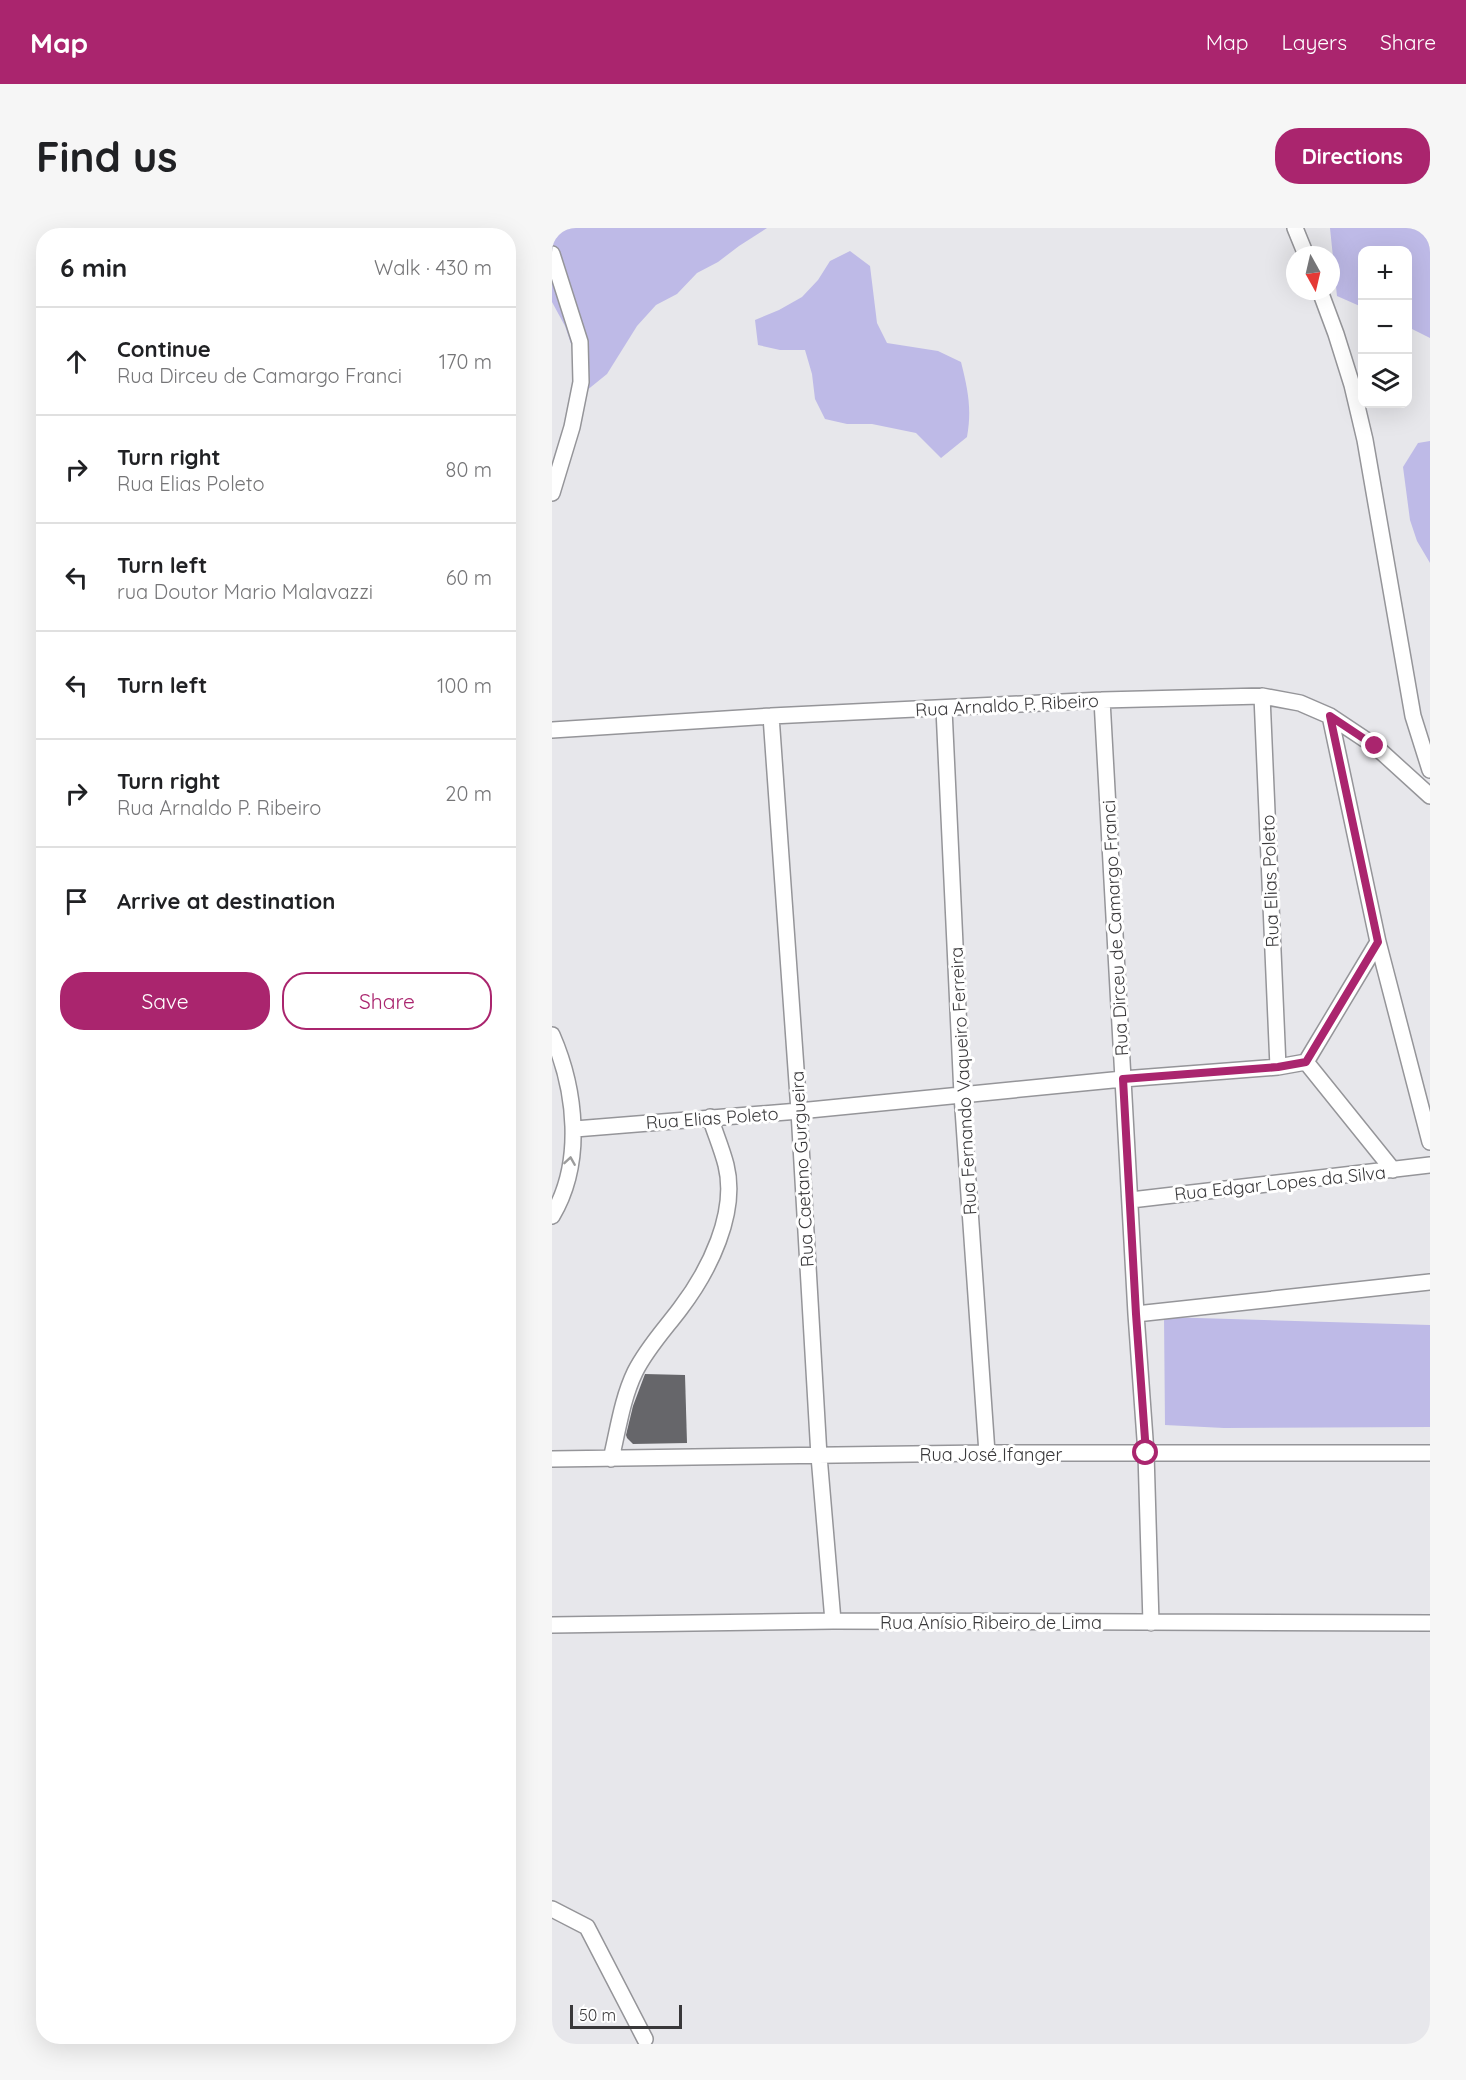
<!DOCTYPE html>
<meta charset="utf-8">
<style>
:root{--surface:#fff;--page:#f6f6f6;--text:#202124;--muted:#757577;--line:#e0e0e0;--accent:#aa256e}
body{margin:0;font-family:Quicksand,sans-serif;background:var(--page);color:var(--text)}
.controls{position:absolute;right:18px;top:18px;display:grid;overflow:hidden;border-radius:12px;box-shadow:0 6px 24px #0002}
.controls button{width:54px;height:54px;display:grid;place-items:center;padding:0;border:0;border-bottom:2px solid var(--line);background:var(--surface);color:var(--text);font:30px sans-serif}
.compass{position:absolute;left:734px;top:18px;width:54px;height:54px;border-radius:50%;background:var(--surface);box-shadow:0 6px 24px #0002;rotate:172deg}
.scale{position:absolute;left:18px;bottom:15px;width:112px;box-sizing:border-box;padding-left:6px;border:3px solid #39383a;border-top:0;font-size:16px;line-height:21px;white-space:nowrap;color:#39383a;-webkit-text-stroke:4px #fff;paint-order:stroke}
.stop{position:absolute;width:18px;height:18px;margin:-14px;border:4px solid #aa256e;border-radius:50%;background:#fff}
.stop.end{background:#aa256e;border-color:#fff;box-shadow:0 2px 6px #0008}
.list{margin:0;padding:0;list-style:none}
h2{display:flex;justify-content:space-between;align-items:center;height:78px;margin:0;padding:0 24px;font-size:26px}
h2 small{font-size:20px;font-weight:400;color:var(--muted)}
.list li{display:grid;grid-template-columns:39px 1fr auto;gap:18px;align-items:center;box-sizing:border-box;height:108px;padding:0 24px;border-top:2px solid var(--line)}
.list b{display:block;font-size:22px;white-space:nowrap}
.list p{margin:0;font-size:20px;white-space:nowrap;color:var(--muted)}
.list em{font-size:20px;font-style:normal;color:var(--muted)}
.actions{display:flex;gap:12px;padding:18px 24px}
.actions a{flex:1;padding:14px 0;border:2px solid var(--accent);border-radius:24px;text-align:center;font-size:21px;color:var(--accent)}
.actions .main{background:var(--accent);color:#fff}
.icon{flex:none;width:33px;height:33px;fill:none;stroke:currentColor;stroke-width:2;stroke-linecap:round;stroke-linejoin:round}
.map{position:relative;flex:none;width:878px;height:1816px;overflow:hidden;border-radius:24px}
header{display:flex;align-items:center;gap:36px;box-sizing:border-box;height:84px;padding:0 30px;background:var(--accent);color:#fff}
header strong{font-size:28px}
nav{display:flex;gap:33px;margin-inline-start:auto;font-size:21px}
.intro{display:flex;align-items:center;justify-content:space-between;box-sizing:border-box;height:144px;padding:0 36px}
h1{margin:0;font-size:42px}
.button{padding:15px 27px;border-radius:24px;background:var(--accent);color:#fff;font-size:21px;font-weight:700}
main{display:flex;gap:36px;padding:0 36px}
aside{flex:1;background:var(--surface);border-radius:24px;box-shadow:0 6px 24px #0002}
.map>svg:first-child{display:block}
.green{fill:#bebae7}
.building{fill:#66666a}
.lines{fill:none;stroke-linecap:round;stroke-linejoin:round}
.minor-casing{stroke:#959599;stroke-width:18}
.minor{stroke:#fff;stroke-width:15}
.oneway{stroke:#9c9c9c}
.route{stroke:#aa256e;stroke-width:8}
.labels{text-anchor:middle;dominant-baseline:central;stroke-width:6;stroke-linejoin:round;paint-order:stroke}
.street-label{font-size:18px;fill:#39383a;stroke:#fff}
</style>
<header>
<strong>Map</strong>
<nav><a>Map</a><a>Layers</a><a>Share</a></nav>
</header>
<div class="intro"><h1>Find us</h1><a class="button">Directions</a></div>
<main>
<aside>
<h2>6 min<small>Walk · 430 m</small></h2>
<ul class="list">
<li><svg class="icon" aria-label="ahead" viewBox="0 0 24 24"><path d="M12 20V5M6 11l6-6 6 6"/></svg><div><b>Continue</b><p>Rua Dirceu de Camargo Franci</p></div><em>170 m</em></li>
<li><svg class="icon" aria-label="right" viewBox="0 0 24 24"><path d="M7 20v-9h11M14 6l5 5-5 5"/></svg><div><b>Turn right</b><p>Rua Elias Poleto</p></div><em>80 m</em></li>
<li><svg class="icon" aria-label="left" viewBox="0 0 24 24"><path d="M17 20v-9H6M10 6l-5 5 5 5"/></svg><div><b>Turn left</b><p>rua Doutor Mario Malavazzi</p></div><em>60 m</em></li>
<li><svg class="icon" aria-label="left" viewBox="0 0 24 24"><path d="M17 20v-9H6M10 6l-5 5 5 5"/></svg><div><b>Turn left</b></div><em>100 m</em></li>
<li><svg class="icon" aria-label="right" viewBox="0 0 24 24"><path d="M7 20v-9h11M14 6l5 5-5 5"/></svg><div><b>Turn right</b><p>Rua Arnaldo P. Ribeiro</p></div><em>20 m</em></li>
<li><svg class="icon" aria-label="arrive" viewBox="0 0 24 24"><path d="M6 21V4h12l-3 4 3 4H6"/></svg><div><b>Arrive at destination</b></div></li>
</ul>
<div class="actions"><a class="main">Save</a><a>Share</a></div>
</aside>
<div class="map">
<svg width="878" height="1816" viewBox="0 0 878 1816">
<rect width="100%" height="100%" fill="#e7e7eb"/>
<path class="green" d="M0 0H215L187 18 166 34 145 45 125 66 104 77 85 98 55 146 34 163 26 165 20 119 13 98 0 74Z
M778 0H878V110L856 99V22H810V79L785 68Z
M298 23 318 38 325 95 335 115 386 123 409 134C416 162 420 181 415 209L389 230 364 205 320 196H295L273 191 263 171 260 146 253 122H228L206 117 203 92 227 82 250 69 266 52 278 33Z
M878 213V335L865 313 858 292 851 239 866 215Z
M612 1089 878 1097V1199L672 1200 613 1197Z"/>
<path class="building" d="M93 1146 133 1147 135 1215 81 1216 75 1210 74 1207 81 1178Z"/>
<g class="lines">
<g class="minor-casing">
<path id="minor" d="M743 0 754 27
M0 26 28 114 29 154 20 199 0 265
M768 63 784 106 800 157 813 212 861 488 878 542
M710 468 726 839
M550 472 584 1086 594 1225 599 1395
M392 481 410 867 435 1225
M219 488 247 883 267 1228 281 1393
M778 488 826 714 878 914
M0 502 219 488 550 472 710 468 748 475 778 488 823 518 878 568
M0 807C24 862 32 935 0 988
M754 834 826 714
M754 834 841 942
M23 901 247 883 571 851 726 839 754 834
M579 972 878 937
M584 1086 878 1054
M0 1231 435 1225H878
M59 1231C66 1202 70 1171 83 1144 95 1120 113 1101 128 1081 157 1043 186 985 174 937 170 921 163 905 158 889
M0 1397 281 1393 878 1395
M0 1681 35 1699 93 1811"/>
</g>
<use href="#minor" class="minor"/>
</g>
<defs><path id="oneway-chevron" d="M-2-3.5L2.5 0L-2 3.5" fill="none" stroke-width="1.6" stroke-linecap="round" stroke-linejoin="round" transform="scale(1.5)"/></defs>
<use class="oneway" href="#oneway-chevron" transform="translate(18 933) rotate(-81)"/>
<g class="lines">
<path class="route" d="M594 1225 584 1086 571 851 726 839 754 834 826 714 778 488 823 518"/>
</g>
<g class="labels">
<g class="street-label">
<text transform="translate(455 477) rotate(-3)">Rua Arnaldo P. Ribeiro</text>
<text transform="translate(718 653) rotate(-92)">Rua Elias Poleto</text>
<text transform="translate(563 700) rotate(-93)">Rua Dirceu de Camargo Franci</text>
<text transform="translate(411 853) rotate(-93)">Rua Fernando Vaqueiro Ferreira</text>
<text transform="translate(160 890) rotate(-4)">Rua Elias Poleto</text>
<text transform="translate(250 941) rotate(-93)">Rua Caetano Gurgueira</text>
<text transform="translate(728 955) rotate(-6)">Rua Edgar Lopes da Silva</text>
<text x="439" y="1226">Rua José Ifanger</text>
<text x="439" y="1394">Rua Anísio Ribeiro de Lima</text>
</g>
</g>
</svg>
<div class="controls">
<button>+</button>
<button>−</button>
<button><svg class="icon" aria-label="layers" viewBox="0 0 24 24"><path d="M12 4l9 5-9 5-9-5zM3 14l9 5 9-5"/></svg></button>
</div>
<svg class="compass" viewBox="-18 -18 36 36"><path d="M0-13l5 13h-10z" fill="#e53935"/><path d="M0 13l5-13h-10z" fill="#757577"/></svg>
<div class="scale">50 m</div>
<div class="stop" style="left:594px;top:1225px"></div>
<div class="stop end" style="left:823px;top:518px"></div>
</div>
</main>
